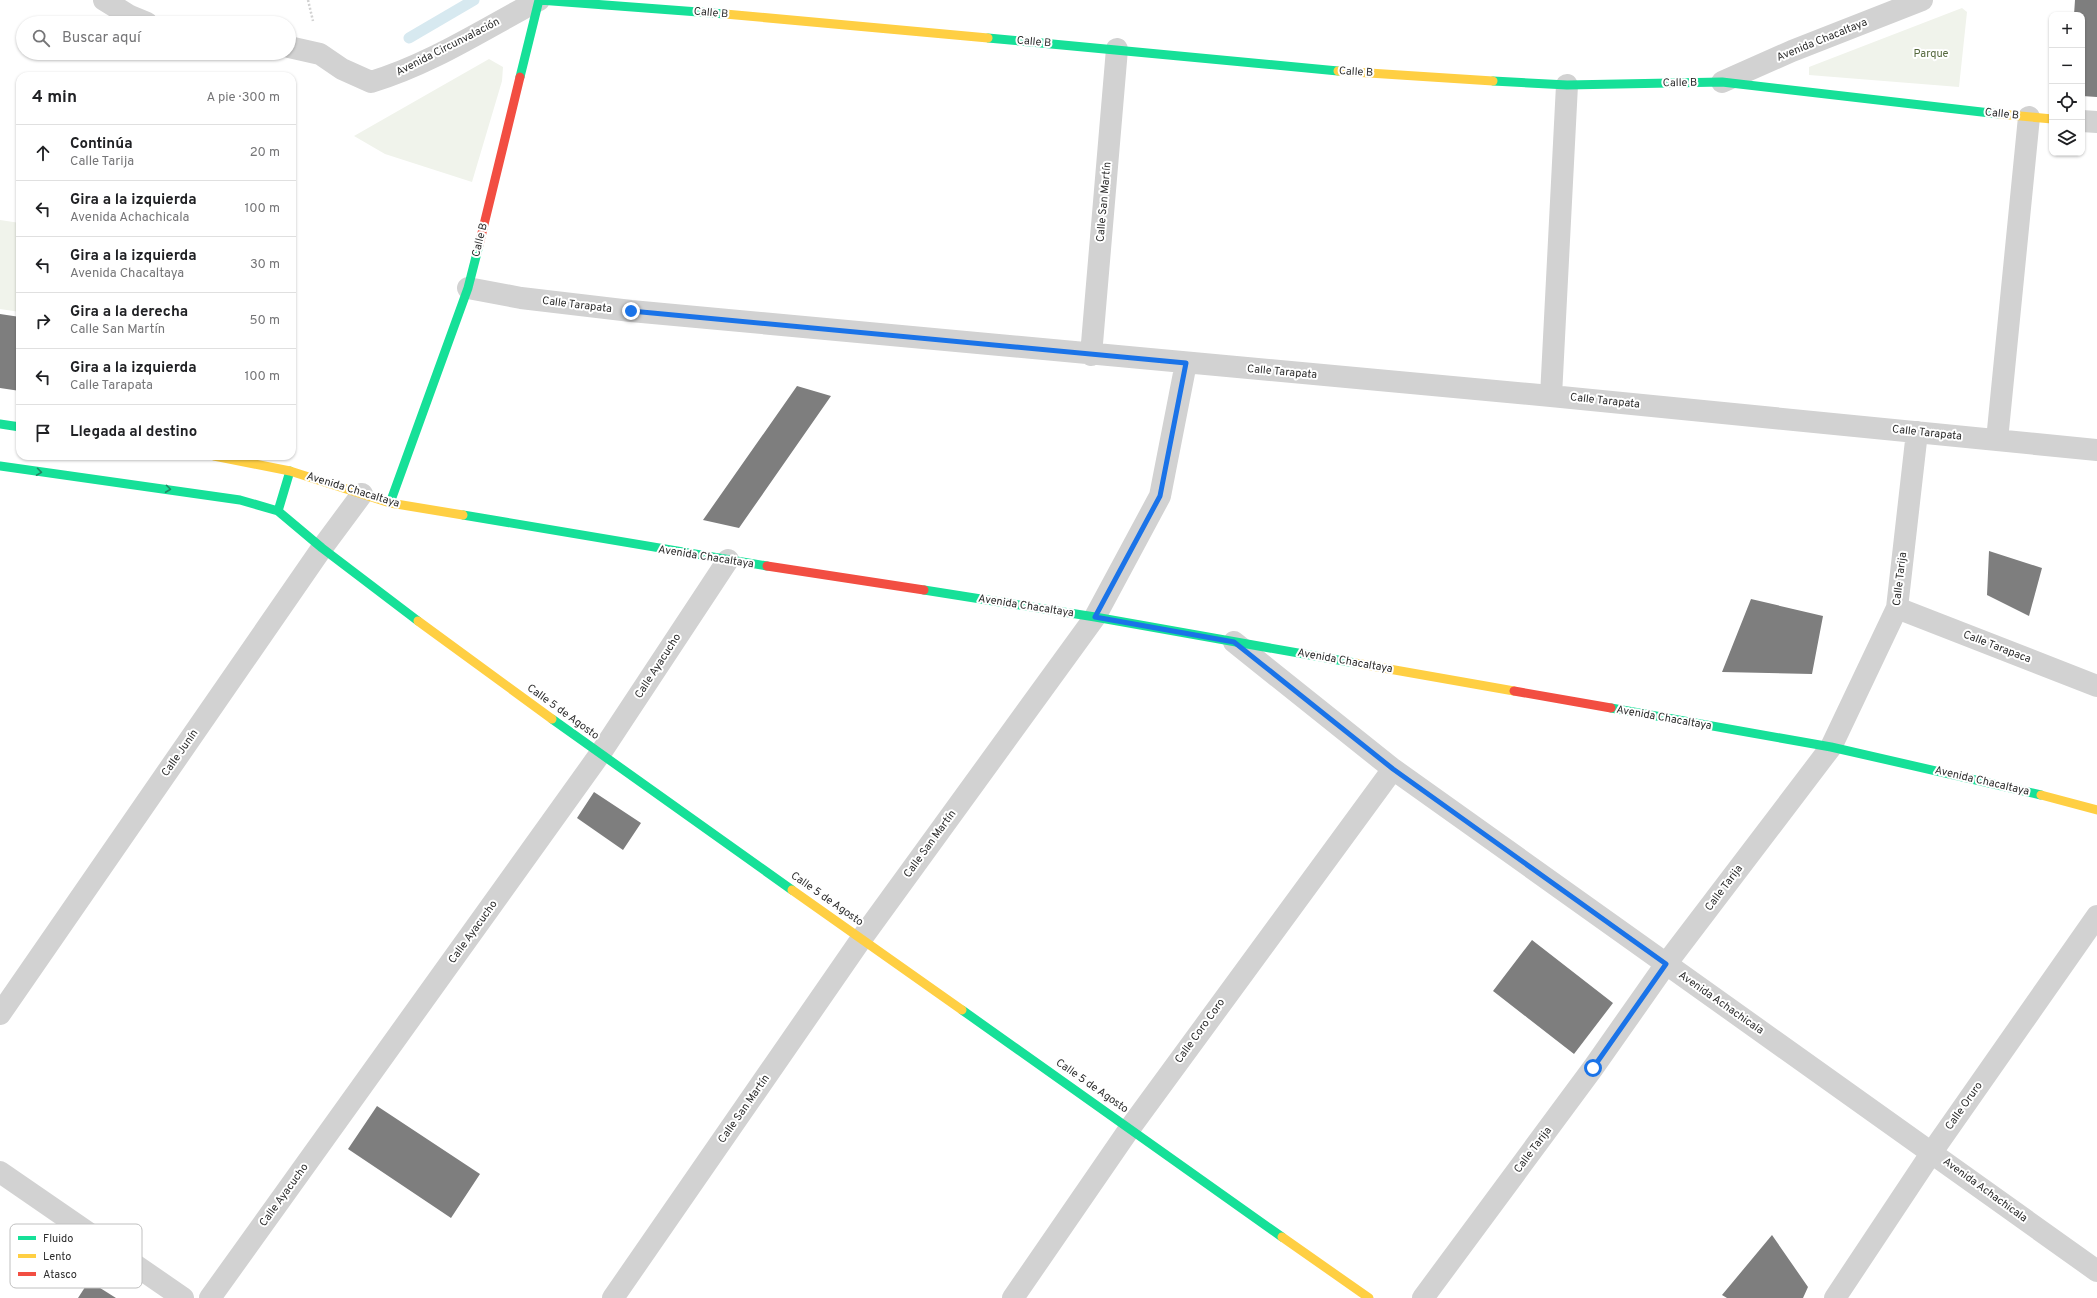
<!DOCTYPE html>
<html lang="es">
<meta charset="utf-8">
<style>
:root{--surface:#fff;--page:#f6f6f6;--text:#202124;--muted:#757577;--line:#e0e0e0}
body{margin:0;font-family:Overpass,sans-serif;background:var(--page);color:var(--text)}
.controls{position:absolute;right:12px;top:12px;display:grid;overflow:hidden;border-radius:8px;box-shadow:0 1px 3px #0004}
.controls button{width:36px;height:36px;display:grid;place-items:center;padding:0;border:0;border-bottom:1px solid var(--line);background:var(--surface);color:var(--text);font:20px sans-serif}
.stop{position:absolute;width:12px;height:12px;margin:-9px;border:3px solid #1a73e8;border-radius:50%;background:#fff}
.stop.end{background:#1a73e8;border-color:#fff;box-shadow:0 1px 4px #0008}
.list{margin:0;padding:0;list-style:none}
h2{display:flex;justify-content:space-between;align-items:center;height:52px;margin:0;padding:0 16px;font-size:17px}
h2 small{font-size:13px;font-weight:400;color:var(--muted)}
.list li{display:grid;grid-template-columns:26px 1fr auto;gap:12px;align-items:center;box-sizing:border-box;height:56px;padding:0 16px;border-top:1px solid var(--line)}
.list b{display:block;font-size:15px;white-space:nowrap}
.list p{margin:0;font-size:13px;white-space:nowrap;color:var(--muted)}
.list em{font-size:13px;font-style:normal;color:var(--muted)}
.icon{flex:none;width:22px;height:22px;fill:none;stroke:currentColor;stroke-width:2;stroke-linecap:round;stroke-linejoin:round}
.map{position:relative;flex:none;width:2097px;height:1298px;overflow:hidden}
.search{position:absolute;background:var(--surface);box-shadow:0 1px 3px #0004;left:16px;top:16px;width:280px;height:44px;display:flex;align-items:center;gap:10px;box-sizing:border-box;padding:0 14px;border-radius:22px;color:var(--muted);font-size:15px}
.panel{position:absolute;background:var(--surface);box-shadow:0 1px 3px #0004;left:16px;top:72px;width:280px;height:388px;border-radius:12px}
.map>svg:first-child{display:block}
.green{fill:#f0f3eb}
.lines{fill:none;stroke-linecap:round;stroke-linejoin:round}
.stream{stroke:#d7e9f0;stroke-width:11}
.building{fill:#7e7e7e}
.path{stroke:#d2d2d2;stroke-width:2.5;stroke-dasharray:2 2;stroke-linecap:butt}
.street{stroke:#d2d2d2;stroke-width:22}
.fast{stroke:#16e098;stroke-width:9}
.slow{stroke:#ffcf43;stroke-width:9}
.jam{stroke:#f24e42;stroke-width:9}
.oneway{stroke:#228662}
.route{stroke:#1a73e8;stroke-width:5}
.labels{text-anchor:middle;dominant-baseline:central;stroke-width:4;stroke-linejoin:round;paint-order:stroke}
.street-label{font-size:11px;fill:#2d2d2d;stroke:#fff}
.park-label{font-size:11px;fill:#53673b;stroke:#fff}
.key{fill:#fff;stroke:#c0c0c0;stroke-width:1}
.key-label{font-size:11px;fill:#2d2d2d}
</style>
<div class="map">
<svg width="2097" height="1298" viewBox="0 0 2097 1298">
<rect width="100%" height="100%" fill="#fff"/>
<path class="green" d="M1962 8 1967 12 1959 87 1809 75V67Z
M489 59 503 67 502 81 472 182 385 154 354 136Z
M0 220 20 223V312L0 309Z"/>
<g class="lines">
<path class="stream" d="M409 38 474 0"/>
</g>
<path class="building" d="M2075 0H2097V97L2082 96V15H2074Z
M0 314 20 317V391L0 388Z
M797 386 831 396 739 528 703 520Z
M1989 551 2042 568 2029 616 1987 595Z
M1751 599 1823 616 1812 674 1722 672Z
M594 792 641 823 623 850 577 818Z
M1532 940 1613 1003 1574 1054 1493 991Z
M377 1106 480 1174 451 1218 348 1149Z
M1772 1235 1808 1287 1803 1298H1727L1722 1295Z
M89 1281 116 1298H78Z"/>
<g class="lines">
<path class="path" d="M308 0 313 21"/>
<path class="street" d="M104 0 130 16 147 23
M289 47 320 54 342 69 371 82C431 64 484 29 539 0
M1722 82 1792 51 1922 0
M2082 121 2097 122
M468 288 521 298 631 311 1551 396 2097 450
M1091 355 1117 49
M1551 396 1567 85
M1997 440 2029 117
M1897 608 2097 686
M1234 642 1393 769 2097 1271
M0 1014 322 548 362 494
M0 1172 183 1298
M210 1298 600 754 728 560
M613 1298 862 938 1095 617 1160 496 1186 363
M1013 1298 1130 1128 1393 769
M1423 1298 1593 1068 1666 964 1831 747 1897 608 1917 432
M1835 1298 1932 1152 2097 916"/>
<path class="fast" d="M988 38 1338 71
M520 77 539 0 725 14
M1493 81 1567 85 1722 82 1999 114
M0 424 20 427
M0 466 240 500 278 511 322 548 418 621
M390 503 468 288 479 245
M278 511 290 471
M463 515 767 566
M924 590 1095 617 1355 663
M1611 708 1831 747 2041 795
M552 719 792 890
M962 1010 1282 1237"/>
<path class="slow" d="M725 14 988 38
M1338 71 1493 81
M1999 114 2052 119
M214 456 290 471 390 503 463 515
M418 621 552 719
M1355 663 1514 691
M2041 795 2097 810
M792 890 962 1010
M1282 1237 1369 1298"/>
<path class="jam" d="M479 245 520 77
M767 566 924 590
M1514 691 1611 708"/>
</g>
<defs><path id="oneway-chevron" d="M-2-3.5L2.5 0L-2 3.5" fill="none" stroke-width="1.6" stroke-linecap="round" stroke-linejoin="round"/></defs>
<g class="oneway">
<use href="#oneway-chevron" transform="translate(39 472) rotate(8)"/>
<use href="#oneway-chevron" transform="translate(168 489) rotate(7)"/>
</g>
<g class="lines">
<path class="route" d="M631 311 1186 363 1160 496 1095 617 1234 642 1393 769 1666 964 1593 1068"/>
</g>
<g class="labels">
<g class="street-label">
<text transform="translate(711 13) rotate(5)">Calle B</text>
<text transform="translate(1822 40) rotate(-22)">Avenida Chacaltaya</text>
<text transform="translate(1034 42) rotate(5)">Calle B</text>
<text transform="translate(448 47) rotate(-27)">Avenida Circunvalación</text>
<text transform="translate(1356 72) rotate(3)">Calle B</text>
<text transform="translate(1680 83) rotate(-1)">Calle B</text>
<text transform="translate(2002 114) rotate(6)">Calle B</text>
<text transform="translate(1104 202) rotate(-85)">Calle San Martín</text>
<text transform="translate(480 240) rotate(-76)">Calle B</text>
<text transform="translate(577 305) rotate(7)">Calle Tarapata</text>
<text transform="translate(1282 372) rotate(5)">Calle Tarapata</text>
<text transform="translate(1605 401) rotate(6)">Calle Tarapata</text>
<text transform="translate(1927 433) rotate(6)">Calle Tarapata</text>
<text transform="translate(353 490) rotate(17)">Avenida Chacaltaya</text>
<text transform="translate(706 557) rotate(9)">Avenida Chacaltaya</text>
<text transform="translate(1900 579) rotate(-83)">Calle Tarija</text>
<text transform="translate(1026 606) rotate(9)">Avenida Chacaltaya</text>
<text transform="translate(1997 647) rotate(21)">Calle Tarapaca</text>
<text transform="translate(1345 661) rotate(10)">Avenida Chacaltaya</text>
<text transform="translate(658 666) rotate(-57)">Calle Ayacucho</text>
<text transform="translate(563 712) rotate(36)">Calle 5 de Agosto</text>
<text transform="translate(1664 718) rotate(10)">Avenida Chacaltaya</text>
<text transform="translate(180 753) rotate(-55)">Calle Junín</text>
<text transform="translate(1982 781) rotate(13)">Avenida Chacaltaya</text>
<text transform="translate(930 844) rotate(-54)">Calle San Martín</text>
<text transform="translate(1724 888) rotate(-53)">Calle Tarija</text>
<text transform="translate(827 899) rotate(35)">Calle 5 de Agosto</text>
<text transform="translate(473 932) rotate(-54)">Calle Ayacucho</text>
<text transform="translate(1721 1003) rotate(35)">Avenida Achachicala</text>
<text transform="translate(1200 1031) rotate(-54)">Calle Coro Coro</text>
<text transform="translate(1092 1086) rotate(35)">Calle 5 de Agosto</text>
<text transform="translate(1964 1106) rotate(-55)">Calle Oruro</text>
<text transform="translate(744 1109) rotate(-55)">Calle San Martín</text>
<text transform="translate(1533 1150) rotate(-53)">Calle Tarija</text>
<text transform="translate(1985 1190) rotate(36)">Avenida Achachicala</text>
<text transform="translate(284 1195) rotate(-54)">Calle Ayacucho</text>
</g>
<g class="park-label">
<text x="1931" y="54">Parque</text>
</g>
</g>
<rect x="10" y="1224" width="132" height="64" rx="6" class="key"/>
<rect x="18" y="1236" width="18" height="4" fill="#16e098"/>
<rect x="18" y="1254" width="18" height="4" fill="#ffcf43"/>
<rect x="18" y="1272" width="18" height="4" fill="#f24e42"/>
<g class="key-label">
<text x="43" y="1242">Fluido</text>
<text x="43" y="1260">Lento</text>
<text x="43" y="1278">Atasco</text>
</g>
</svg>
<div class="controls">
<button>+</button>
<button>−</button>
<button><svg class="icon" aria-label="locate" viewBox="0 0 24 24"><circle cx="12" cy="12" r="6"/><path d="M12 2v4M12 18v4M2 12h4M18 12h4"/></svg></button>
<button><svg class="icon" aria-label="layers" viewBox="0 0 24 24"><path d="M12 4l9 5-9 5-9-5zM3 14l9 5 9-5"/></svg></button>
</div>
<div class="stop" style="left:1593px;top:1068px"></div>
<div class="stop end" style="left:631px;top:311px"></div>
<div class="search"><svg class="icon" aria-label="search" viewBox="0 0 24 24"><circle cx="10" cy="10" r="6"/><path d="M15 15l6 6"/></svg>Buscar aquí</div>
<section class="panel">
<h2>4 min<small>A pie · 300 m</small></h2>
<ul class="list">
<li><svg class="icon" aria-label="ahead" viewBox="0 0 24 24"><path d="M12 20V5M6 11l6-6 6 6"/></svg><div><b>Continúa</b><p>Calle Tarija</p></div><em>20 m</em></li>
<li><svg class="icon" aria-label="left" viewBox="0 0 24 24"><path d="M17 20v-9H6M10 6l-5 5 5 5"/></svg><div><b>Gira a la izquierda</b><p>Avenida Achachicala</p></div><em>100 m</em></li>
<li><svg class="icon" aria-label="left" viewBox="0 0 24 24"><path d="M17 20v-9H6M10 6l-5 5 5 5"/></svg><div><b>Gira a la izquierda</b><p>Avenida Chacaltaya</p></div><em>30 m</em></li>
<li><svg class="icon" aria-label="right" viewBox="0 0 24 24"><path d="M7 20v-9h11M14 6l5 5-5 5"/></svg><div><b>Gira a la derecha</b><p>Calle San Martín</p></div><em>50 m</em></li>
<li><svg class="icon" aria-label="left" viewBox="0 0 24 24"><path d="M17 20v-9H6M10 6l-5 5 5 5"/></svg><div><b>Gira a la izquierda</b><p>Calle Tarapata</p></div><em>100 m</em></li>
<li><svg class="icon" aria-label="arrive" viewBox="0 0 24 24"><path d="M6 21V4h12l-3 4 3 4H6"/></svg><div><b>Llegada al destino</b></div></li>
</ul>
</section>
</div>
